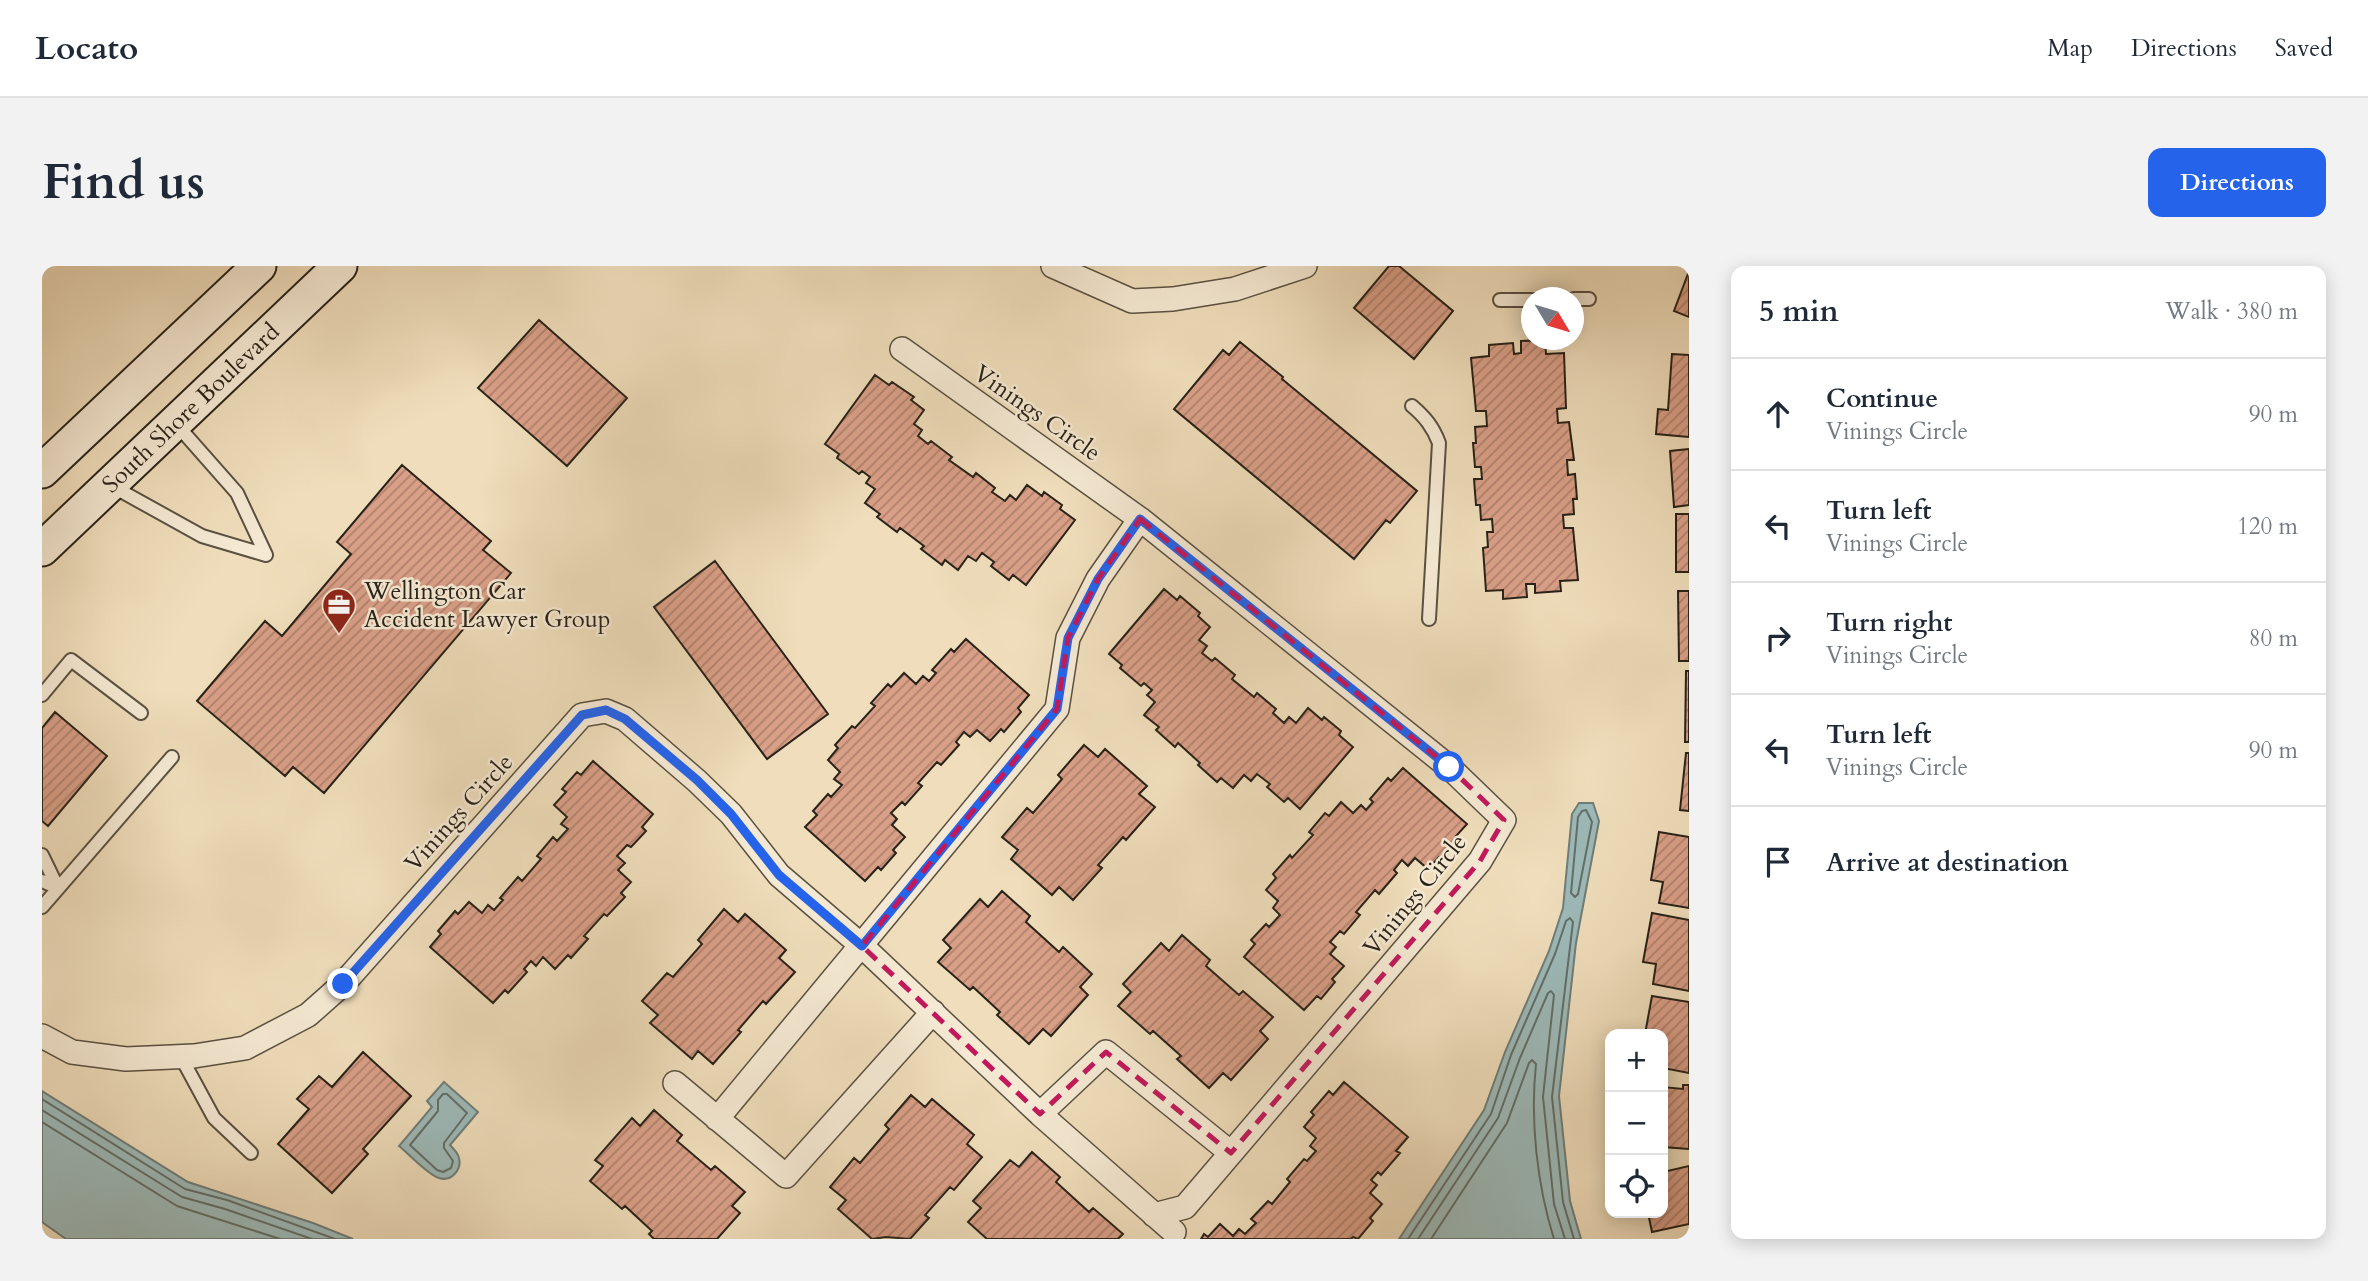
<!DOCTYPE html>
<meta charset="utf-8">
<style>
:root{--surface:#fff;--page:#f2f2f3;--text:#1f2937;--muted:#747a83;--line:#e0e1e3;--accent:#2563eb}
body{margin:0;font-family:Cardo,serif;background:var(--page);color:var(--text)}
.controls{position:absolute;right:21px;bottom:21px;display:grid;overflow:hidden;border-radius:14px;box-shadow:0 4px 18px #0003}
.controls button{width:63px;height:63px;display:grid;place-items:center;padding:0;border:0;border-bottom:2px solid var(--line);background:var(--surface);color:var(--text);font:35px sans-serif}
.compass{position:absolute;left:1479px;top:21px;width:63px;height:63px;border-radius:50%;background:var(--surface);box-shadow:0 4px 18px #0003;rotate:128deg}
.stop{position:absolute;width:21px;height:21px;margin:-16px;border:5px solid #2563eb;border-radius:50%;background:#fff}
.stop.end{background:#2563eb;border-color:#fff;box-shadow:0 2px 7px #0008}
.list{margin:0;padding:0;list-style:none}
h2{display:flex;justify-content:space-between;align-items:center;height:91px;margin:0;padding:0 28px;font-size:30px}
h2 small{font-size:23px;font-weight:400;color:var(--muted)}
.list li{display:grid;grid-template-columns:46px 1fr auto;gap:21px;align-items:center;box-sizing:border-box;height:112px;padding:0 28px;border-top:2px solid var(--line)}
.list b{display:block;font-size:26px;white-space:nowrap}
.list p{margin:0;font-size:23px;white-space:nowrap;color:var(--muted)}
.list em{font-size:23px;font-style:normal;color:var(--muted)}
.icon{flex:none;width:38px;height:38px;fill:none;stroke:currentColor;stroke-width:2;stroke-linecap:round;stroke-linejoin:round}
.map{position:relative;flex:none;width:1647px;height:973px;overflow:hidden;border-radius:14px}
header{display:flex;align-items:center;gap:42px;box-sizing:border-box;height:98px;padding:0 35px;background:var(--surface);border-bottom:2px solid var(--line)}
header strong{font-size:33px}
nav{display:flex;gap:38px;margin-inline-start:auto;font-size:24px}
.intro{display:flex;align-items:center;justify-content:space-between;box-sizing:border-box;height:168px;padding:0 42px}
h1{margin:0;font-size:49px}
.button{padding:18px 32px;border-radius:14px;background:var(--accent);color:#fff;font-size:24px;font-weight:700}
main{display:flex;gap:42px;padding:0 42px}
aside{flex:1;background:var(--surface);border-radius:14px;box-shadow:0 4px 18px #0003}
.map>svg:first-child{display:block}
.water{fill:#9dbab9;stroke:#6f7d79;stroke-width:2}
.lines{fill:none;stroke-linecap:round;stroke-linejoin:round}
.shore{stroke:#636e68;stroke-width:2}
.building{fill:url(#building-hatch);stroke:#292218;stroke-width:2}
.lane-casing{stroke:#5a5141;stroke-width:16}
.street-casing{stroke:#5a5141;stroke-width:26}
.secondary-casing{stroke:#292218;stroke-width:37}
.lane{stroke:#f5e9d3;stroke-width:12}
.street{stroke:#f5e9d3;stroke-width:23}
.secondary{stroke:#f5e9d3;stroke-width:33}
.route{stroke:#2563eb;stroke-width:9}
.marked{fill:none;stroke:#c2185b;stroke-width:5;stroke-dasharray:14 9;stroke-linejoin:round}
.labels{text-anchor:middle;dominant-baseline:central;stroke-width:5;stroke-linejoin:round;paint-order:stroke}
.street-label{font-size:24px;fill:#292218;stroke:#f5e9d3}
.poi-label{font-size:24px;fill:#292218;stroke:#f5e9d3;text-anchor:start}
</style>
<header>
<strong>Locato</strong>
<nav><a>Map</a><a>Directions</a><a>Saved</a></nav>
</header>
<div class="intro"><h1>Find us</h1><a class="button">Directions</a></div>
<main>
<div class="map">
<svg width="1647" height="973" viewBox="0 0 1647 973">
<defs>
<pattern id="building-hatch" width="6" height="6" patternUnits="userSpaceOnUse" patternTransform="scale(1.75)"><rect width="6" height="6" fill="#d99f87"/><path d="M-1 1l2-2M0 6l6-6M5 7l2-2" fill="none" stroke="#b0816d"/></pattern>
</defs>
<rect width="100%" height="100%" fill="#efddbb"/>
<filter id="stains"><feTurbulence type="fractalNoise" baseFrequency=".00286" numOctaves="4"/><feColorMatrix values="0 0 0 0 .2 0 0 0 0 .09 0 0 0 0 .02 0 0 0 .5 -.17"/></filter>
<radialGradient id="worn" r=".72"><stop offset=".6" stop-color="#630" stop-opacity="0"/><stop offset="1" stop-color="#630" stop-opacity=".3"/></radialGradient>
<path class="water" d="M1537 537H1551L1557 555 1534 677 1517 830 1528 935 1539 973H1357L1442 844 1463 786 1507 685 1521 642 1530 548Z
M402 816 436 846 408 879C412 883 416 887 417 892 420 904 409 916 397 912 386 909 367 888 357 880L390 841 385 835Z
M0 825 146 916 271 957 311 973H24L0 956Z"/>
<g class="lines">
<path class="shore" d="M1544 544 1550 556 1536 628 1533 631 1529 627 1536 551 1540 545Z
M401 828H405L425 847 402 877V882L411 895 409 902 401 906 395 904 368 879 396 845V834Z
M0 833 143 923 185 934 293 973
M0 844 140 931 183 943 270 973
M0 856 135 940 238 973
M1366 973 1449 848 1469 789 1513 688 1524 655 1528 652 1531 656 1510 831 1521 936 1532 973
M1376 973 1456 852 1478 792 1506 727 1509 725 1512 729 1501 831 1512 938 1523 973
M1389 973 1465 857 1487 797 1490 794 1494 798C1488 854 1495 919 1512 973"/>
</g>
<path class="building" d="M1347 0H1357L1411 45 1372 93 1312 42Z
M1647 5V51L1632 45Z
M497 54 585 132 525 200 436 122Z
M1503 74 1504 88 1522 87 1524 142 1515 143 1516 157 1527 156 1532 194H1525L1526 209 1533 208 1535 233H1531L1532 248 1521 249 1522 262H1531L1536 314 1518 315 1519 325 1493 327V318H1484L1485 331 1461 333V324L1444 325 1441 282 1446 281 1445 266H1451L1450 253 1439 254 1438 239H1434L1432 213H1440L1439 201H1433L1431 177H1434L1433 161 1445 160 1444 145H1434L1429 92 1447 90V79L1471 77 1472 88 1479 87V75Z
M1198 76 1241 111 1240 113 1375 225 1348 257 1344 254 1312 293 1132 143 1181 84 1187 89Z
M1630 88 1647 89V171L1614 168 1616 143 1626 144Z
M833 109 847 119 850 116 872 131 869 134 882 144 872 158 880 164 876 170 886 178 889 175 910 191 907 194 931 211 934 207 953 222 950 226 963 235 968 229 974 234 985 219 1000 230 1002 226 1020 239 1018 243 1033 254 984 319 971 309 967 314 949 300 952 296 940 287 934 295 926 290 916 304 903 294 900 299 879 283 882 280 858 262 855 266 835 251 838 248 823 237 833 223 824 217 828 211 820 205 817 208 795 192 797 188 783 178Z
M1647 183V239L1632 241 1628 185Z
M360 199 449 275 441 284 469 307 282 527 251 501 243 510 155 435 223 355 240 370 309 288 295 276Z
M1634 248H1647V306H1634Z
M673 295 786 448 725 493 612 341Z
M1122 323 1135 334 1138 330 1158 347 1156 350 1168 361 1157 374 1165 380 1160 387 1170 395 1173 392 1193 409 1190 413 1212 431 1215 427 1234 443 1231 447 1242 457 1247 451 1254 457 1266 442 1280 454 1282 451 1299 465 1297 469 1311 481 1258 543 1246 532 1242 536 1225 521 1228 518 1215 508 1209 515 1202 509 1191 522 1179 512 1175 516 1156 499 1158 497 1136 477 1133 481 1114 464 1117 461 1102 449 1113 436 1105 429 1110 424 1102 417 1099 420 1078 402 1080 399 1067 388Z
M1636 325H1647V395H1637Z
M924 373 987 429 976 442 979 446 962 466 959 463 948 475 935 464 928 471 922 466 914 476 917 479 899 499 895 496 876 517 880 520 863 539 860 536 849 547 855 553 850 559 863 571 851 584 854 587 839 604 836 601 823 615 763 561 775 549 771 545 786 528 789 531 800 519 792 513 798 506 786 494 796 482 793 479 810 460 813 462 833 440 829 437 846 418 849 421 862 407 874 418 881 410 887 415 894 407 890 404 909 383 912 386Z
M1644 405H1647V476H1643Z
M13 446 65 490 6 560 0 555V462Z
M1042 479 1056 491 1063 483 1105 520 1097 528 1113 541 1084 574 1081 571 1056 599 1060 602 1031 634 1017 621 1010 629 969 593 976 584 960 571 985 542 991 547 1020 513 1016 509Z
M1644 487H1647V545L1638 544Z
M551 495 611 548 600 561 604 565 589 581 585 579 575 590 583 597 576 604 589 616 579 627 583 631 565 650 562 648 542 670 546 673 529 692 526 689 513 703 501 691 494 700 489 695 482 703 485 706 466 727 463 724 451 737 388 681 399 668 396 665 413 645 416 648 427 636 440 647 446 639 452 644 461 634 458 632 476 611 480 615 499 593 495 590 511 571 515 575 526 563 519 558 525 551 512 539 524 526 520 523 535 506 539 509Z
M1361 502 1425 558 1414 570 1417 574 1400 594 1397 591 1386 603 1373 592 1366 600 1360 594 1352 604 1355 607 1337 628 1333 624 1314 646 1318 649 1302 668 1298 665 1288 676 1294 681 1288 688 1302 700 1290 713 1293 716 1279 733 1275 730 1262 744 1202 691 1213 678 1209 674 1224 658 1227 661 1238 649 1231 642 1236 635 1224 624 1234 612 1231 608 1248 589 1250 592 1271 569 1267 566 1283 547 1287 550 1299 536 1311 547 1319 539 1324 544 1331 536 1328 533 1346 512 1349 515Z
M1617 566 1647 571V642L1617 637 1621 616 1609 614Z
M960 625 988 650 984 656 1017 686 1021 681 1050 708 1038 721 1046 729 1009 770 1001 763 987 778 955 749 958 746 931 721 928 724 896 696 909 682 901 674 938 633 946 641Z
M682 643 696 656 703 648 744 684 737 692 753 706 724 738 721 735 696 764 699 766 671 798 656 785 650 793 608 757 616 749 600 735 625 707 631 711 660 678 656 674Z
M1610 647 1647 654V725L1611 718 1614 698 1601 696Z
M1140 669 1168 694 1164 700 1197 729 1201 725 1231 751 1218 765 1226 773 1189 814 1181 807 1167 822 1135 793 1139 790 1111 765 1108 768 1076 740 1089 726 1081 718 1119 677 1127 685Z
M1610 730 1647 736V807L1621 802V768H1603Z
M321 786 369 830 321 883 326 888 290 927 236 878 267 843 255 833 277 810 290 821Z
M1302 816 1366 871 1354 885 1358 887 1339 909 1336 906 1329 914 1335 919 1328 927 1340 938 1328 952 1331 955 1316 973 1311 971 1309 973H1159L1162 968 1166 971 1178 958 1191 970 1197 963 1203 968 1214 957 1209 953 1226 935 1230 938 1248 916 1245 913 1262 893 1265 895 1274 885 1268 880 1274 872 1262 861 1272 849 1269 846 1287 825 1291 829Z
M1641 819H1647V883L1621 881V821L1641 823Z
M869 829 883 841 890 833 932 869 925 878 940 891 912 924 908 921 883 949 887 952 868 973 844 971 830 973 796 943 804 934 788 921 812 892 818 897 847 863 843 859Z
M612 844 640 869 635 875 669 904 673 900 703 926 690 940 698 947 675 973H612L607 968 610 965 583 940 580 943 548 915 561 900 553 894 590 852 598 860Z
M990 886 1018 911 1014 916 1047 946 1051 942 1081 968 1076 973H945L926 956 939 942 931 935 968 894 977 901Z
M1647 900V958L1610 966 1606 947H1621V906Z"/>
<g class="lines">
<g class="lane-casing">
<path id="lane" d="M1532 33H1547
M1458 34H1490
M1370 140C1383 151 1391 161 1397 177L1387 353
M68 219 160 270 224 289 195 227 135 159
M0 429 29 394 99 447
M0 589 16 622
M0 615 16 622
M0 641 130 491
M139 791 172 852 209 887"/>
</g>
<g class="street-casing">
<path id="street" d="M1011 0 1090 35 1131 33 1193 23 1263 0
M860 83 1098 253 1407 501 1462 554 1438 595 1143 941 1112 949
M0 770 30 786 84 793 152 790 203 782 266 749 301 718 540 449 564 445 583 453 655 515 689 548 737 609 820 680 998 848 1132 966
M633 817 744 910 891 746
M998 848 1064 786 1189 887
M675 853 1015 443 1026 372 1056 313 1098 253"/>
</g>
<g class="secondary-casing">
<g id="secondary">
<path d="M0 205 217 0"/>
<path id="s1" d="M0 283 298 0"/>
</g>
</g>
<use href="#lane" class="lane"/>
<use href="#street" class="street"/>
<use href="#secondary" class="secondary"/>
</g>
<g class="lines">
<path class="route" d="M301 718 540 449 564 444 583 453 655 514 689 548 737 609 820 680 1015 443 1026 372 1056 313 1098 253 1407 501"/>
</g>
<path class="marked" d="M1098 253 1407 501 1462 554 1438 595 1189 887 1064 786 998 848 820 680 1015 443 1026 372 1056 313Z"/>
<defs>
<g id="office-pin" transform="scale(1.75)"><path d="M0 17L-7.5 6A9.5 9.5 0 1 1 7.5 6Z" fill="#8f2418" stroke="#f5e9d3"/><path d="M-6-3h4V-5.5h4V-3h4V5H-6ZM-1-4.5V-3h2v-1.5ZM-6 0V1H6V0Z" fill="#fff"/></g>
</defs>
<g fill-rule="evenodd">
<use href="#office-pin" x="297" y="339"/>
</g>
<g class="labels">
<g class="street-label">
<text stroke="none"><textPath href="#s1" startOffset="205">South Shore Boulevard</textPath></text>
<text transform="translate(995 147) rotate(35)">Vinings Circle</text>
<text transform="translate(417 547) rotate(-48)">Vinings Circle</text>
<text transform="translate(1373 629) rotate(-51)">Vinings Circle</text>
</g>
<g class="poi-label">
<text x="322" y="325">Wellington Car<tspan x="322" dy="28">Accident Lawyer Group</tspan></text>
</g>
</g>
<rect width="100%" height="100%" filter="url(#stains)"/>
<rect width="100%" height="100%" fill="url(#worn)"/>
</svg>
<div class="controls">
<button>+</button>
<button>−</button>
<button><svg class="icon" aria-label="locate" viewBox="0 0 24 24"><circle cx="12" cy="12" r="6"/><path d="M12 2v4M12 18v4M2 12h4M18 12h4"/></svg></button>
</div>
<svg class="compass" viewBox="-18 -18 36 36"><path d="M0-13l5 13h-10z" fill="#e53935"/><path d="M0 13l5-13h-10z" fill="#747a83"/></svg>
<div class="stop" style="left:1407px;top:501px"></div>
<div class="stop end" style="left:301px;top:718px"></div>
</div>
<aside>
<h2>5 min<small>Walk · 380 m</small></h2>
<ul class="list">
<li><svg class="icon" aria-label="ahead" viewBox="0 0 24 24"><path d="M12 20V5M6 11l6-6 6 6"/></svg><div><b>Continue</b><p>Vinings Circle</p></div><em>90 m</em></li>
<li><svg class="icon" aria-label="left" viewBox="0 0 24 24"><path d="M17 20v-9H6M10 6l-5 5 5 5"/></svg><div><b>Turn left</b><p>Vinings Circle</p></div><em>120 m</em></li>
<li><svg class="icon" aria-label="right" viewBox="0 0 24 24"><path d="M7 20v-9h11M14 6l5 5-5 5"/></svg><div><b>Turn right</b><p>Vinings Circle</p></div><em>80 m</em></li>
<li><svg class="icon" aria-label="left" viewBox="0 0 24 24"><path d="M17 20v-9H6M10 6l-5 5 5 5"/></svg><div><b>Turn left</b><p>Vinings Circle</p></div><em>90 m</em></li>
<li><svg class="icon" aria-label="arrive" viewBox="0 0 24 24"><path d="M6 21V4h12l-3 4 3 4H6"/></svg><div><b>Arrive at destination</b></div></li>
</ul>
</aside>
</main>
